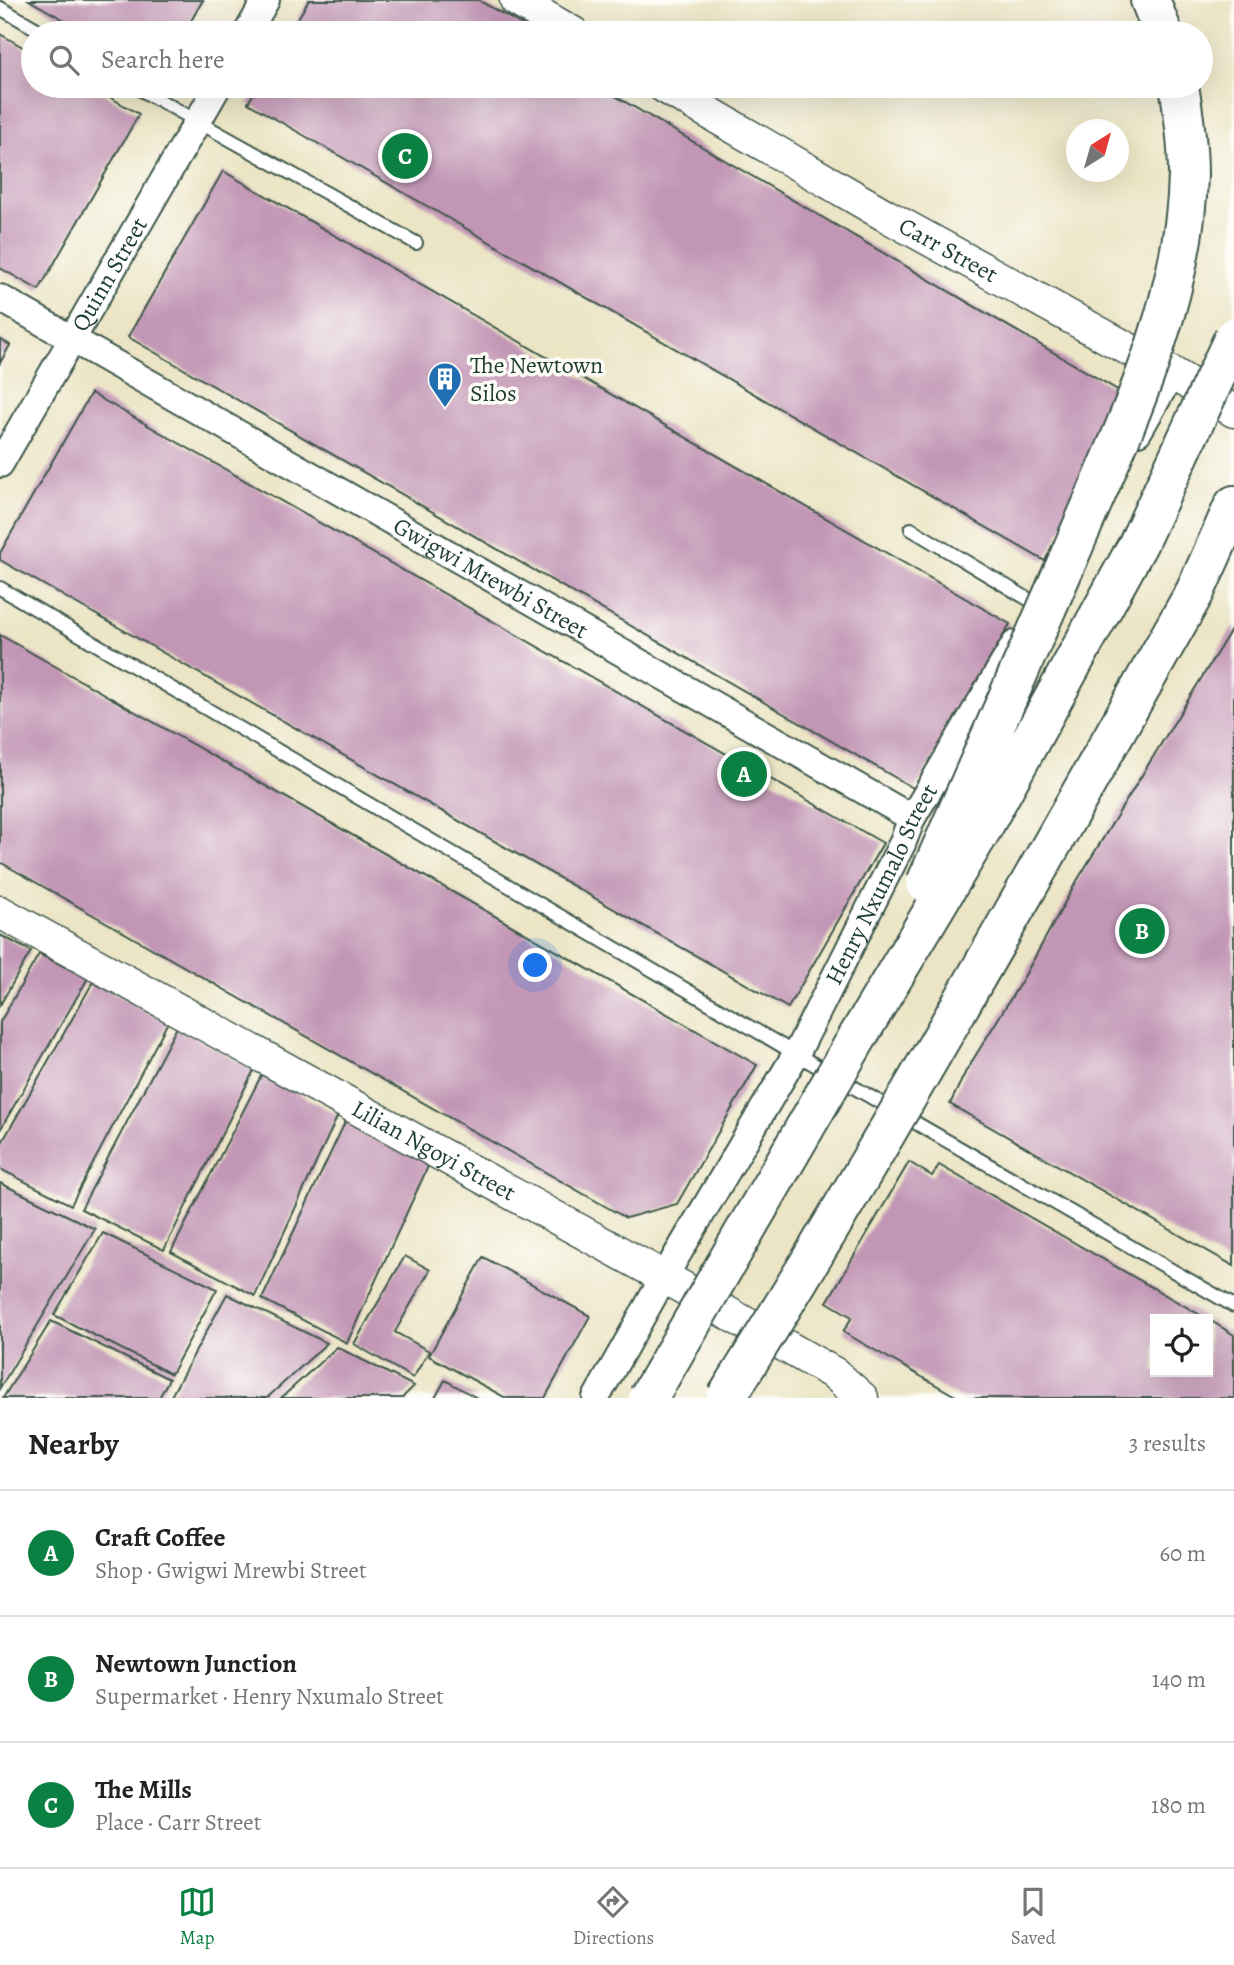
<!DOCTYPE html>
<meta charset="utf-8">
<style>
:root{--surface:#fff;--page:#f6f6f6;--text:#222;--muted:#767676;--line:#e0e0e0;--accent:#0b8043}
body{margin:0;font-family:Alegreya,serif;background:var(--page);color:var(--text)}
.controls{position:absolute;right:21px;bottom:21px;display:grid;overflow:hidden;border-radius:0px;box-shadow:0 7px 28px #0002}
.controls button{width:63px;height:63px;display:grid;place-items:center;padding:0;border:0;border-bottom:2px solid var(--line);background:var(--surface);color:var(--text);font:35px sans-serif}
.compass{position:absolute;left:1066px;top:119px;width:63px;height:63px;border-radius:50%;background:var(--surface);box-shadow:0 7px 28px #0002;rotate:37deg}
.you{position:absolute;left:536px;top:966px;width:24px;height:24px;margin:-18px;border:5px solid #fff;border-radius:50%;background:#1a73e8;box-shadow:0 0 0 10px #1a73e833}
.badge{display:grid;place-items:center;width:46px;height:46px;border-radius:50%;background:var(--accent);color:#fff;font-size:23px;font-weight:700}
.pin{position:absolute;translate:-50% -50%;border:4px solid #fff;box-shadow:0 2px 7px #0006}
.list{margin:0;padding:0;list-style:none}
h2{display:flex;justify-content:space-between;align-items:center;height:91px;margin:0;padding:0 28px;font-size:30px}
h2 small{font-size:23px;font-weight:400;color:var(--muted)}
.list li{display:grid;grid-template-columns:46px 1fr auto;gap:21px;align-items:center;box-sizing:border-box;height:126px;padding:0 28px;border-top:2px solid var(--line)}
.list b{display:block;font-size:26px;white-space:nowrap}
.list p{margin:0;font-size:23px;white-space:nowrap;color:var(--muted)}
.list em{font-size:23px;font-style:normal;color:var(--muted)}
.icon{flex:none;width:38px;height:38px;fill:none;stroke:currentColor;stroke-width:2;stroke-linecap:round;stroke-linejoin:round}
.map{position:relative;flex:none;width:1234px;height:1398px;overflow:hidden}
.search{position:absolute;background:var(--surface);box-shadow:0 7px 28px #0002;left:21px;right:21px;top:21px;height:77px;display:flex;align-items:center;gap:18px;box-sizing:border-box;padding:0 24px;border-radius:38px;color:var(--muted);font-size:26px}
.sheet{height:469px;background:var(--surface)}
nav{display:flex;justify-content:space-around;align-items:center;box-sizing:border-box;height:98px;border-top:2px solid var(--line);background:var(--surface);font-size:19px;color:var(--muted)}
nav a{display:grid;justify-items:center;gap:4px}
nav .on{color:var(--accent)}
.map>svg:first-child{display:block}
.building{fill:#c296b5}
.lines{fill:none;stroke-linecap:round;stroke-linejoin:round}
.service-casing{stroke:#3e564a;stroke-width:16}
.minor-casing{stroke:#3e564a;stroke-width:30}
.tertiary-casing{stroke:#3e564a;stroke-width:35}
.motorway-casing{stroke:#3e564a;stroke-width:42}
.service{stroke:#fff;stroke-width:12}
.minor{stroke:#fff;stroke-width:26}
.tertiary{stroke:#fff;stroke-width:32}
.motorway{stroke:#fff;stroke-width:38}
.motorway-bridge-casing{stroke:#3e564a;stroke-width:42;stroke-linecap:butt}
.motorway-bridge{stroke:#fff;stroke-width:38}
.labels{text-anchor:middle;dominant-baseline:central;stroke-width:7;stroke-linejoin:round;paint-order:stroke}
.street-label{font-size:24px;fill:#1f3d34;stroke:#fdfcf7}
.poi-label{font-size:24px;fill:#1f3d34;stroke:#fdfcf7;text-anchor:start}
</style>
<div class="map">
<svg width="1234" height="1398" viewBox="0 0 1234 1398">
<rect width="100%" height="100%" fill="#fdfcf7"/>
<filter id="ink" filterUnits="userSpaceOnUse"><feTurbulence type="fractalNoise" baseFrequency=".0143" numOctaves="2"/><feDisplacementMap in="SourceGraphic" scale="14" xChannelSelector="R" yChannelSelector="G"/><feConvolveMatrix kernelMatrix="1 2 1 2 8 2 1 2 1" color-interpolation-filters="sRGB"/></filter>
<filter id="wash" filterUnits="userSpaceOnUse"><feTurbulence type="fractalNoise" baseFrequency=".00686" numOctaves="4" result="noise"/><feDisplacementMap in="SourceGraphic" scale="28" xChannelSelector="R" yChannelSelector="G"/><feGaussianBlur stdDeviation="1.57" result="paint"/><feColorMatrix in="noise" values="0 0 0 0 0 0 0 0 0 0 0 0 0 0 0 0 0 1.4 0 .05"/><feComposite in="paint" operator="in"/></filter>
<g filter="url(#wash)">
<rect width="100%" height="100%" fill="#ebe5c5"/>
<g id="blocks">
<path class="building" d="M29 0H203L184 33H87Z
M309 0H478L536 33H289Z
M0 34 33 53V86H90L139 114 39 290 0 268Z
M258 86H598L1126 395 1112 431 1045 561 265 113 248 103Z
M223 171 1010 624 915 789 128 337Z
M0 339 10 345 0 363Z
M91 393 883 843 788 1008 0 560V553Z
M1234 625V1266L950 1104 966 1071 1024 977 1075 884Z
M0 635 757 1065 677 1204 626 1218 0 862Z
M0 935 31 951 0 1005Z
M39 954 88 978 0 1130V1022Z
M93 982 168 1022 71 1205 0 1169V1146Z
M177 1027 254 1070 164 1250 81 1209Z
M262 1074 338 1115 255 1296 171 1252Z
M346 1120 430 1162 347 1343 262 1299Z
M909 1162 932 1176 939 1165 1207 1319H1155V1372H1208V1319L1234 1335V1398H959L843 1332 852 1317 827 1302Z
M0 1183 95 1229 0 1388Z
M103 1233 217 1289 171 1374 54 1315Z
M405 1256 430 1270 395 1332 429 1351 413 1378 354 1344Z
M483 1257 590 1316 545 1398H506L429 1356Z
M227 1294 327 1343 267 1398H170Z
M51 1321 169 1379 159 1398H3Z
M337 1347 414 1386 402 1398H281Z
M445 1380 477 1398H435Z"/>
</g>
</g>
<g filter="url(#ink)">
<use href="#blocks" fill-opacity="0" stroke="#3e564a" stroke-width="2"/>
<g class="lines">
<g class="service-casing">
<path id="service" d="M0 8 44 33
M134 86 416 243
M911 529 1038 605
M0 588 796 1054 1234 1306"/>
</g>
<g class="minor-casing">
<g id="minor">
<path d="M247 33 266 0"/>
<path id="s1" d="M0 298 912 818"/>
<path d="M1138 432 1172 373"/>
<path id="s2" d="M0 464 218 86"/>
<path id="s3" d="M596 1398 664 1277 796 1054 902 844 912 818 1015 644"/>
</g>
</g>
<g class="tertiary-casing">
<g id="tertiary">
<path d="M516 0 573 33"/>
<path id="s4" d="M663 86 885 215 1172 373 1234 411"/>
<path id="s5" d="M0 912 664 1277 835 1374 862 1398"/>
</g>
</g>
<g class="motorway-casing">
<path id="motorway" d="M1150 0 1163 33
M1195 592 1234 505"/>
</g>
<use href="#service" class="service"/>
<use href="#minor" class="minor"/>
<use href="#tertiary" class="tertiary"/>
<use href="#motorway" class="motorway"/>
<g class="motorway-bridge-casing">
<path id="motorway-bridge" d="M926 883C974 774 1022 666 1069 557 1120 437 1185 308 1188 175 1188 146 1184 115 1179 86
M648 1398 857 1038 982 829 1138 544 1234 337
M726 1398C891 1135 1041 862 1195 592"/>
</g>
<use href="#motorway-bridge" class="motorway-bridge"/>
</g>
</g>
<defs>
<g id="building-pin" transform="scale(1.75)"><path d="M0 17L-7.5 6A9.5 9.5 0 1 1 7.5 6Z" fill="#1f6fb2" stroke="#fdfcf7"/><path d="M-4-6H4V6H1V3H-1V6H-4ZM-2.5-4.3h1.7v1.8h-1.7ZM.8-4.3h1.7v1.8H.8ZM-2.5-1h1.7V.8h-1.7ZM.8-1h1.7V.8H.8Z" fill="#fff"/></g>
</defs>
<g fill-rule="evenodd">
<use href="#building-pin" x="445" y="379"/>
</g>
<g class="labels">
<g class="street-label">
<text stroke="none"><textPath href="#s4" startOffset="329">Carr Street</textPath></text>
<text stroke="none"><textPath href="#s2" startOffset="219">Quinn Street</textPath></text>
<text stroke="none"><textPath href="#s1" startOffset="565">Gwigwi Mrewbi Street</textPath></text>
<text stroke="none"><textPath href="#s3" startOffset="588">Henry Nxumalo Street</textPath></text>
<text stroke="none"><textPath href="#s5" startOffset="495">Lilian Ngoyi Street</textPath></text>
</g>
<g class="poi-label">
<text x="470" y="365">The Newtown<tspan x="470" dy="28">Silos</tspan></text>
</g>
</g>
</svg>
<div class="controls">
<button><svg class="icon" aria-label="locate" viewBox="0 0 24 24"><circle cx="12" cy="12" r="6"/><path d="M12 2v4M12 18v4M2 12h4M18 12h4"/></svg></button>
</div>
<svg class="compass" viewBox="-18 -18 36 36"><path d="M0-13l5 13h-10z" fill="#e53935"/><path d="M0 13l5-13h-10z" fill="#767676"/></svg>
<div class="you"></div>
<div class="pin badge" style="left:744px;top:774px">A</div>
<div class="pin badge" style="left:1142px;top:931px">B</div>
<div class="pin badge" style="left:405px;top:156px">C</div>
<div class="search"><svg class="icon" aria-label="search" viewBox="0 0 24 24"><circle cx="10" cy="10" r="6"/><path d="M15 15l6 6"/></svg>Search here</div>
</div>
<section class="sheet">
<h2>Nearby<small>3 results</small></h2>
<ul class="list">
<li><span class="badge">A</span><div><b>Craft Coffee</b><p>Shop · Gwigwi Mrewbi Street</p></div><em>60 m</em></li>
<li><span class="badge">B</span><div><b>Newtown Junction</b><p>Supermarket · Henry Nxumalo Street</p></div><em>140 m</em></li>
<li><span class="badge">C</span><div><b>The Mills</b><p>Place · Carr Street</p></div><em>180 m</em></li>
</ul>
</section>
<nav>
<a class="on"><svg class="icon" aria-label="map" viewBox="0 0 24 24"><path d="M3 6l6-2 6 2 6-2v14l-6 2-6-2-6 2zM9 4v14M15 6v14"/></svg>Map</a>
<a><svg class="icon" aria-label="directions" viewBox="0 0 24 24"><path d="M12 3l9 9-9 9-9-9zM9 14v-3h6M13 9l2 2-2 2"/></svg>Directions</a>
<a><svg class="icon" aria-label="saved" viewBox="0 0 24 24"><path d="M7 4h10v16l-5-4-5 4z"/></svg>Saved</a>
</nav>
